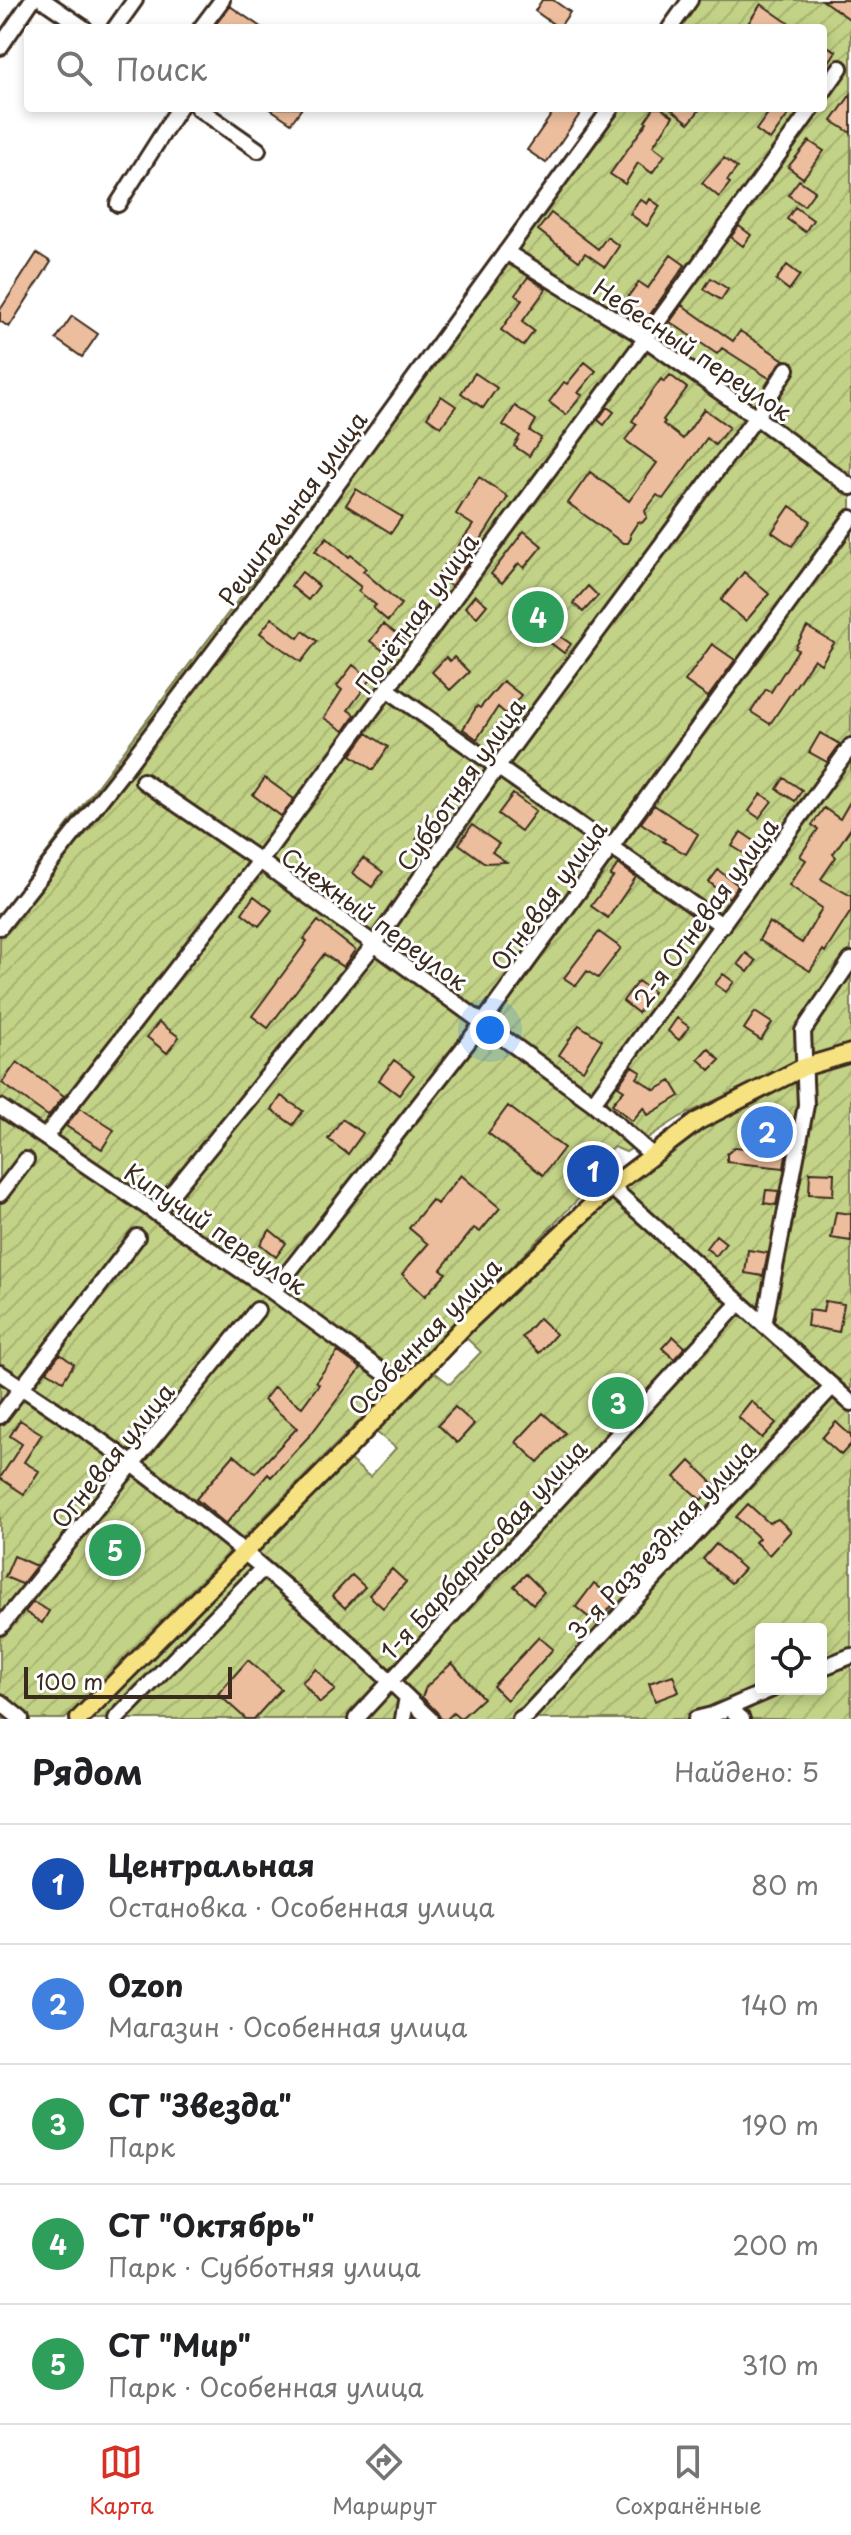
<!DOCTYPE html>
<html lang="ru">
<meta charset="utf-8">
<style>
:root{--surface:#fff;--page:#f6f6f6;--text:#202124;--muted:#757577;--line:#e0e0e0;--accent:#d93025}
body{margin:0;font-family:"Playpen Sans",sans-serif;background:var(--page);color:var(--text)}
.controls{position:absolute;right:24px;bottom:24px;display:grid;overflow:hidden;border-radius:8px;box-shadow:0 4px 12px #0003}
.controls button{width:72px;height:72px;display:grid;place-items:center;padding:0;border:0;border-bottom:2px solid var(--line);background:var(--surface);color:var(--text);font:40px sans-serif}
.scale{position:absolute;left:24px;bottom:20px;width:208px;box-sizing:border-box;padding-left:8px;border:4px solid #3b2a1e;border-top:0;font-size:22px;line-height:28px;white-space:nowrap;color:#3b2a1e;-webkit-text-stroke:6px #fff;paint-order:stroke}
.you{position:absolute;left:490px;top:1030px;width:28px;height:28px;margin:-20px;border:6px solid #fff;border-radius:50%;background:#1a73e8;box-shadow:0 0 0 12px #1a73e833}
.badge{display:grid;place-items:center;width:52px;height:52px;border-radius:50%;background:var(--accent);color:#fff;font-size:26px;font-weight:700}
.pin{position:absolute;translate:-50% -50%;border:4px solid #fff;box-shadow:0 2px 8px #0006}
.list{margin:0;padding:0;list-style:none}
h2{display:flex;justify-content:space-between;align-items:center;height:104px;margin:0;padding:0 32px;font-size:34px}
h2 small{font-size:26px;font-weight:400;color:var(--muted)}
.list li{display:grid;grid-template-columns:52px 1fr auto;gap:24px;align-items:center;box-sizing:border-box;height:120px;padding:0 32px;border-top:2px solid var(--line)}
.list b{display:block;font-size:30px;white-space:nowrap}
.list p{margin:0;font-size:26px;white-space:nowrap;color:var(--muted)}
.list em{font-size:26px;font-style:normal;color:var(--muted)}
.icon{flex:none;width:44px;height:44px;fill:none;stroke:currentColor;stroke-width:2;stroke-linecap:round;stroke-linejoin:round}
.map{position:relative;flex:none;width:851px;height:1719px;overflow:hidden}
.search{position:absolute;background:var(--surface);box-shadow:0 4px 12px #0003;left:24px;right:24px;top:24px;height:88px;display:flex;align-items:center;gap:20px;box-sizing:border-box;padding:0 28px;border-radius:8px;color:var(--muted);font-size:30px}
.sheet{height:704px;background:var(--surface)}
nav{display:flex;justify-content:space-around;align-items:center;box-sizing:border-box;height:112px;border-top:2px solid var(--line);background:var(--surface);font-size:22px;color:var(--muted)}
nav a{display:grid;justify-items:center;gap:4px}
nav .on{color:var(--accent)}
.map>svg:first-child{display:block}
.garden{fill:url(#garden-furrows);stroke:#7e7e52;stroke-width:2;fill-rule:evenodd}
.building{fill:#edbe9d;stroke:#3b2a1e;stroke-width:2}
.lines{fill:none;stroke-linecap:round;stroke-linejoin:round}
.minor-casing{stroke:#3b2a1e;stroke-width:20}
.major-casing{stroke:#3b2a1e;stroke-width:22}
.minor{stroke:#fff;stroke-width:14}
.major{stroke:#f7e281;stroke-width:16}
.labels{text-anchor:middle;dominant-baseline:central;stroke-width:6;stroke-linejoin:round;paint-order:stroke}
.street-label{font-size:24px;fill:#3b2a1e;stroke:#fff}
</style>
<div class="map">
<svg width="851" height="1719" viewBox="0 0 851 1719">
<defs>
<pattern id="garden-furrows" width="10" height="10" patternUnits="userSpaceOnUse" patternTransform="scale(2)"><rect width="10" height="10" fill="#c2d286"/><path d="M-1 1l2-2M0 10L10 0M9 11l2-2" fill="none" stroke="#a8b473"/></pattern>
</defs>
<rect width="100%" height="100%" fill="#fff"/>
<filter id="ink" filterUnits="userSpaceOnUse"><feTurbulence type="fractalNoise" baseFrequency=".0125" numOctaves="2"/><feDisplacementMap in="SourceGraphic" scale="16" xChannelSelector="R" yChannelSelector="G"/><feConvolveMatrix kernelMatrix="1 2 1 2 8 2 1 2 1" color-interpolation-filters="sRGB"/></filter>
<g filter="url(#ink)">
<path class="garden" d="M683 0H851V1044L799 1060 680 1117 626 1152 614 1147 599 1159 606 1171 65 1719H0V914L392 397 604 108H823V28H663Z
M851 1060V1719H85L342 1453 370 1477 396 1448 365 1423 426 1366 450 1384 481 1352 459 1331 614 1182 750 1098 809 1071ZM761 1629H821V1689H761Z"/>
<path class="building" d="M542 0H553L570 12 559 28 535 11Z
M822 0H851V20Z
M761 4 784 20 797 28H745Z
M230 6 262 28H222L216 24Z
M823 44 836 51 823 72Z
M851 94V133L832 121Z
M269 108H302L291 123Z
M556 108H584L546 163 527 150Z
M654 108H661L673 116 653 146 665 155 652 173 638 163 625 184 610 174 647 122 645 121Z
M670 108H701L689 123Z
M772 108H793L770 140 756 130Z
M809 141 824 151 803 178 788 167Z
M724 158 737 168 727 181 730 183 719 197 702 183Z
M799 180 815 191 804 206 788 195Z
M640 199 647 204 650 199 660 206 647 226 630 214Z
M795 207 813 220 805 232 787 219Z
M551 213 598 249 607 237 619 246 605 267 585 253 579 261 538 230Z
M739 226 751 235 743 246 731 237Z
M37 253 51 262 9 327 0 321V310Z
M671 255 685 265 644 323 621 306 639 282 648 288Z
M787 265 800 275 789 290 776 280Z
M528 277 546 289 522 322 534 331 523 346 501 330 522 300 515 295Z
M711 278 728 289 721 300 704 289Z
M682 305 733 341 740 331 784 360 769 378 722 348 717 354 670 322Z
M72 316 98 334 82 357 56 339Z
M585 362 596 371 578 393 582 395 566 415 549 402 564 382 567 384Z
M475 373 497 388 483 408 461 393Z
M670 375 687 388 663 420 665 422 663 424 683 439 704 409 729 427 715 445 707 438 663 499 657 495 645 511 647 517 642 523 638 522 630 534 631 538 628 543H623L568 503 590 472 629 501 657 463 625 440 637 424 632 421 646 400 661 379 664 382Z
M441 396 456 406 441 427 427 417Z
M515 406 536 420 530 431 541 438 529 456 514 446 520 436 503 425Z
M607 407 614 412 604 425 598 420Z
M479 477 508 497 476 547 478 548 451 586 437 576 473 525 456 514Z
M356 489 402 517 391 533 346 505Z
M790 506 811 521 792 546 772 532Z
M524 531 542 546 524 568 519 563 502 583 491 574Z
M327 537 349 557 351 555 366 568 363 571 401 604 388 621 373 608 376 605 358 591 361 587 315 551Z
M302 572 319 586 308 600 291 586Z
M744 572 769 594 746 621 721 600Z
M588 586 598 596 583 612 573 603Z
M475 595 487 605 477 617 465 607Z
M272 618 298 638 303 631 317 641 301 662 260 633Z
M383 624 405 640 392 657 370 641Z
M807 627 834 643 821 664 814 659 770 724 751 712 766 689 771 692 798 650 795 648Z
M554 632 571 644 564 653 548 641Z
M712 644 735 660 708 697 685 681Z
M446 657 450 661 454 657 469 672 450 690 432 672Z
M353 665 371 679 348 710 355 715 344 731 324 718 342 690 337 686Z
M503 681 521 695 506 714 498 707 477 739 463 729 477 706 480 708Z
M367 733 388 747 373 770 351 755Z
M820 733 840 744 827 762 809 752Z
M265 778 294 799 281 816 253 795Z
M784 778 802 790 795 801 777 789Z
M513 794 536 811 521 831 498 814Z
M761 794 772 801 759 818 749 811Z
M851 800V828L833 854 836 857 821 879 851 896V911L825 952 823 950 810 971 759 940 769 922 802 943 822 908 789 885 806 860 800 856 818 829 812 825 824 808 840 819Z
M654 805 698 834 686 854 663 841 665 839 641 823Z
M429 820 442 829 429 849 416 840Z
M472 825 499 844 492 852 506 862 485 863 459 844Z
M741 832 765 848 756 861 732 846Z
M363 858 383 872 372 887 352 873Z
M618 864 636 877 608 918 591 906 613 877 610 876Z
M718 870 738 885 729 898 709 882Z
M254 896 272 910 259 926 242 913Z
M318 921 355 950 343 967 324 954 268 1028 252 1016 307 941 304 939Z
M599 932 621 948 598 978 587 971 576 986 564 978Z
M746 953 756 961 748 972 738 964Z
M723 974 734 982 726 992 715 984Z
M638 981 653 992 638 1013 623 1001Z
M755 1012 772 1023 761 1040 744 1029Z
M677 1018 689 1027 679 1040 668 1031Z
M159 1022 179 1037 167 1053 147 1037Z
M579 1025 602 1040 583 1070 559 1055Z
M708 1048 720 1060 710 1070 698 1059Z
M394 1060 414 1075 399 1095 379 1080Z
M17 1062 64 1096 48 1116 2 1083Z
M632 1066 641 1072 637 1078 655 1090 671 1081 680 1096 648 1115 644 1107 632 1121 612 1104 624 1090 618 1086Z
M281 1096 303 1111 293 1125 272 1110Z
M508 1106 564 1148 543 1175 488 1133Z
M80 1108 114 1130 102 1149 66 1126Z
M342 1119 363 1133 348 1154 328 1139Z
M773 1120 791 1122 784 1168 727 1162V1154L735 1147 745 1148 746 1140 754 1132 762 1127 772 1128Z
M810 1172 834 1173 833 1195 809 1194Z
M461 1175 500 1208 480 1232 474 1228 441 1269 446 1273 425 1296 402 1274 428 1244 409 1228 432 1200 437 1204Z
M766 1190 779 1191 776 1205 764 1203Z
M836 1212 851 1214V1241L831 1238Z
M270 1230 286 1243 276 1257 260 1244Z
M716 1235 726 1243 716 1256 706 1248Z
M236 1236 250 1247 241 1258 226 1248Z
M748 1250 768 1253 763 1276 745 1273Z
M825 1301 844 1304 839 1332 807 1326 809 1310 823 1312Z
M539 1318 556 1334 539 1353 522 1337Z
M673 1336 685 1347 674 1359 662 1348Z
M338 1352 361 1368 311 1434 271 1477 268 1474 226 1524 196 1499 234 1455 255 1473 297 1428 264 1400 274 1387 302 1407 319 1384 316 1381Z
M60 1354 74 1364 63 1381 47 1371Z
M751 1401 776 1423 762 1438 738 1417Z
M455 1407 474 1424 457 1443 438 1425Z
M543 1413 565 1433 538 1462 516 1442Z
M20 1420 42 1434 24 1462 39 1471 24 1494 0 1478 22 1444 10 1436Z
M836 1422 851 1436V1444L841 1455 822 1438Z
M690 1461 715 1485 701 1500 675 1477Z
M748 1504 769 1523 778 1519 791 1531 769 1555 755 1542 759 1538 736 1517Z
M716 1544 744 1569 731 1583 703 1559Z
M14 1556 36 1566 22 1584 5 1577Z
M392 1569 406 1582 383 1608 369 1595Z
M526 1574 544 1592 533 1604 514 1586Z
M352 1575 365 1587 345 1608 332 1596Z
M594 1583 616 1601 597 1624 576 1607Z
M33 1602 49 1611 42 1623 25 1612Z
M539 1637 553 1649 507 1700 493 1686Z
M248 1660 281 1689 254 1719H246L218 1694Z
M452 1663 483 1698 460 1719 453 1713 447 1719H441L437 1712 422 1697 426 1687Z
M316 1669 335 1690 320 1703 302 1682Z
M673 1675 679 1692 655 1701 649 1683Z"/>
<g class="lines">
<g class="minor-casing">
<path id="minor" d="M43 0 84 28
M115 28 135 0
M201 28 222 0
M670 28 690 0
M0 47 32 0
M823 92 840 68
M198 108 258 150
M118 204 179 108
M506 252 636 332 756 417 851 487
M387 689 723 926
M143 781 260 861 593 1103 652 1155
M0 927 124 770 256 596 611 108
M593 1103 851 746
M0 1107 273 1292 405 1388
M45 1137 260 861 646 338 812 108
M611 1187 851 1403
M0 1194 26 1160
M156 1213 374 945 498 766 756 417 787 369
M273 1292 482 1024 851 518
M764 1325 806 1105 803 1031 851 960
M0 1373C45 1403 92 1433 135 1466 239 1544 337 1629 430 1719
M0 1416 137 1237
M0 1627 257 1310
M821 1668 851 1656
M0 1702 21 1719
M729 1708 742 1719
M116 1719 263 1568
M356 1719 739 1303
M403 1719 407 1697
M520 1719 527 1715 833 1386
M696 1719 712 1715 772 1689"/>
</g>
<g class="major-casing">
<path id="major" d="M79 1719 350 1446 467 1323 611 1187 698 1121 804 1067 851 1053"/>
</g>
<use href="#minor" class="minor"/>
<use href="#major" class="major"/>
</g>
</g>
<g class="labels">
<g class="street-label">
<text transform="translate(693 349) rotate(34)">Небесный переулок</text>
<text transform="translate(292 508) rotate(-54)">Решительная улица</text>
<text transform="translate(416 613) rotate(-54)">Почётная улица</text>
<text transform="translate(460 784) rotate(-55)">Субботняя улица</text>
<text transform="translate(548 895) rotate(-54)">Огневая улица</text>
<text transform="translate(705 912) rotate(-54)">2-я Огневая улица</text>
<text transform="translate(375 918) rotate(36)">Снежный переулок</text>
<text transform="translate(216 1228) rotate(34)">Кипучий переулок</text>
<text transform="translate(424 1336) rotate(-46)">Особенная улица</text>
<text transform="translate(112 1455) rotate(-51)">Огневая улица</text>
<text transform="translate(661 1539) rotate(-47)">3-я Разъездная улица</text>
<text transform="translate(483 1549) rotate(-47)">1-я Барбарисовая улица</text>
</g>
</g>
</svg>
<div class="controls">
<button><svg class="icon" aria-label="locate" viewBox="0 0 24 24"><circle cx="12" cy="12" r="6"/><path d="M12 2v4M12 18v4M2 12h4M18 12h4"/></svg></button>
</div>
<div class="scale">100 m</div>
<div class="you"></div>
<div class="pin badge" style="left:593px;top:1171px;background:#1a4fb4">1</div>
<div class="pin badge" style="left:767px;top:1132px;background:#3f7fe0">2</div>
<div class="pin badge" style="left:618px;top:1403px;background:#2e9e5b">3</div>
<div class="pin badge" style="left:538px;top:617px;background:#2e9e5b">4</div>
<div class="pin badge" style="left:115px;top:1550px;background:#2e9e5b">5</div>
<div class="search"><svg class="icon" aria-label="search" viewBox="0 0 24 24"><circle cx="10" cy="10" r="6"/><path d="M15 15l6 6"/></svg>Поиск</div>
</div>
<section class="sheet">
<h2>Рядом<small>Найдено: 5</small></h2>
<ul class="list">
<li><span class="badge" style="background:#1a4fb4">1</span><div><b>Центральная</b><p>Остановка · Особенная улица</p></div><em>80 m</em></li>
<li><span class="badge" style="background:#3f7fe0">2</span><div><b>Ozon</b><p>Магазин · Особенная улица</p></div><em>140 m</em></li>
<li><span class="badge" style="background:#2e9e5b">3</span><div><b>СТ &quot;Звезда&quot;</b><p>Парк</p></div><em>190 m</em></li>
<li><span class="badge" style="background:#2e9e5b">4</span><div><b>СТ &quot;Октябрь&quot;</b><p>Парк · Субботняя улица</p></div><em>200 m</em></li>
<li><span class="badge" style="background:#2e9e5b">5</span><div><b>СТ &quot;Мир&quot;</b><p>Парк · Особенная улица</p></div><em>310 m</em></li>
</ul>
</section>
<nav>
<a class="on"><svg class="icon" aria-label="map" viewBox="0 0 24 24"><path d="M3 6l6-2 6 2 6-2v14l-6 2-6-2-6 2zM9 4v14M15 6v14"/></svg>Карта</a>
<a><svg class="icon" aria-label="directions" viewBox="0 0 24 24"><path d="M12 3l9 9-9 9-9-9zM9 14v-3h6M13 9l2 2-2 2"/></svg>Маршрут</a>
<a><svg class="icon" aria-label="saved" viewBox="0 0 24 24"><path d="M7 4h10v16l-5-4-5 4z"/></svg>Сохранённые</a>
</nav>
